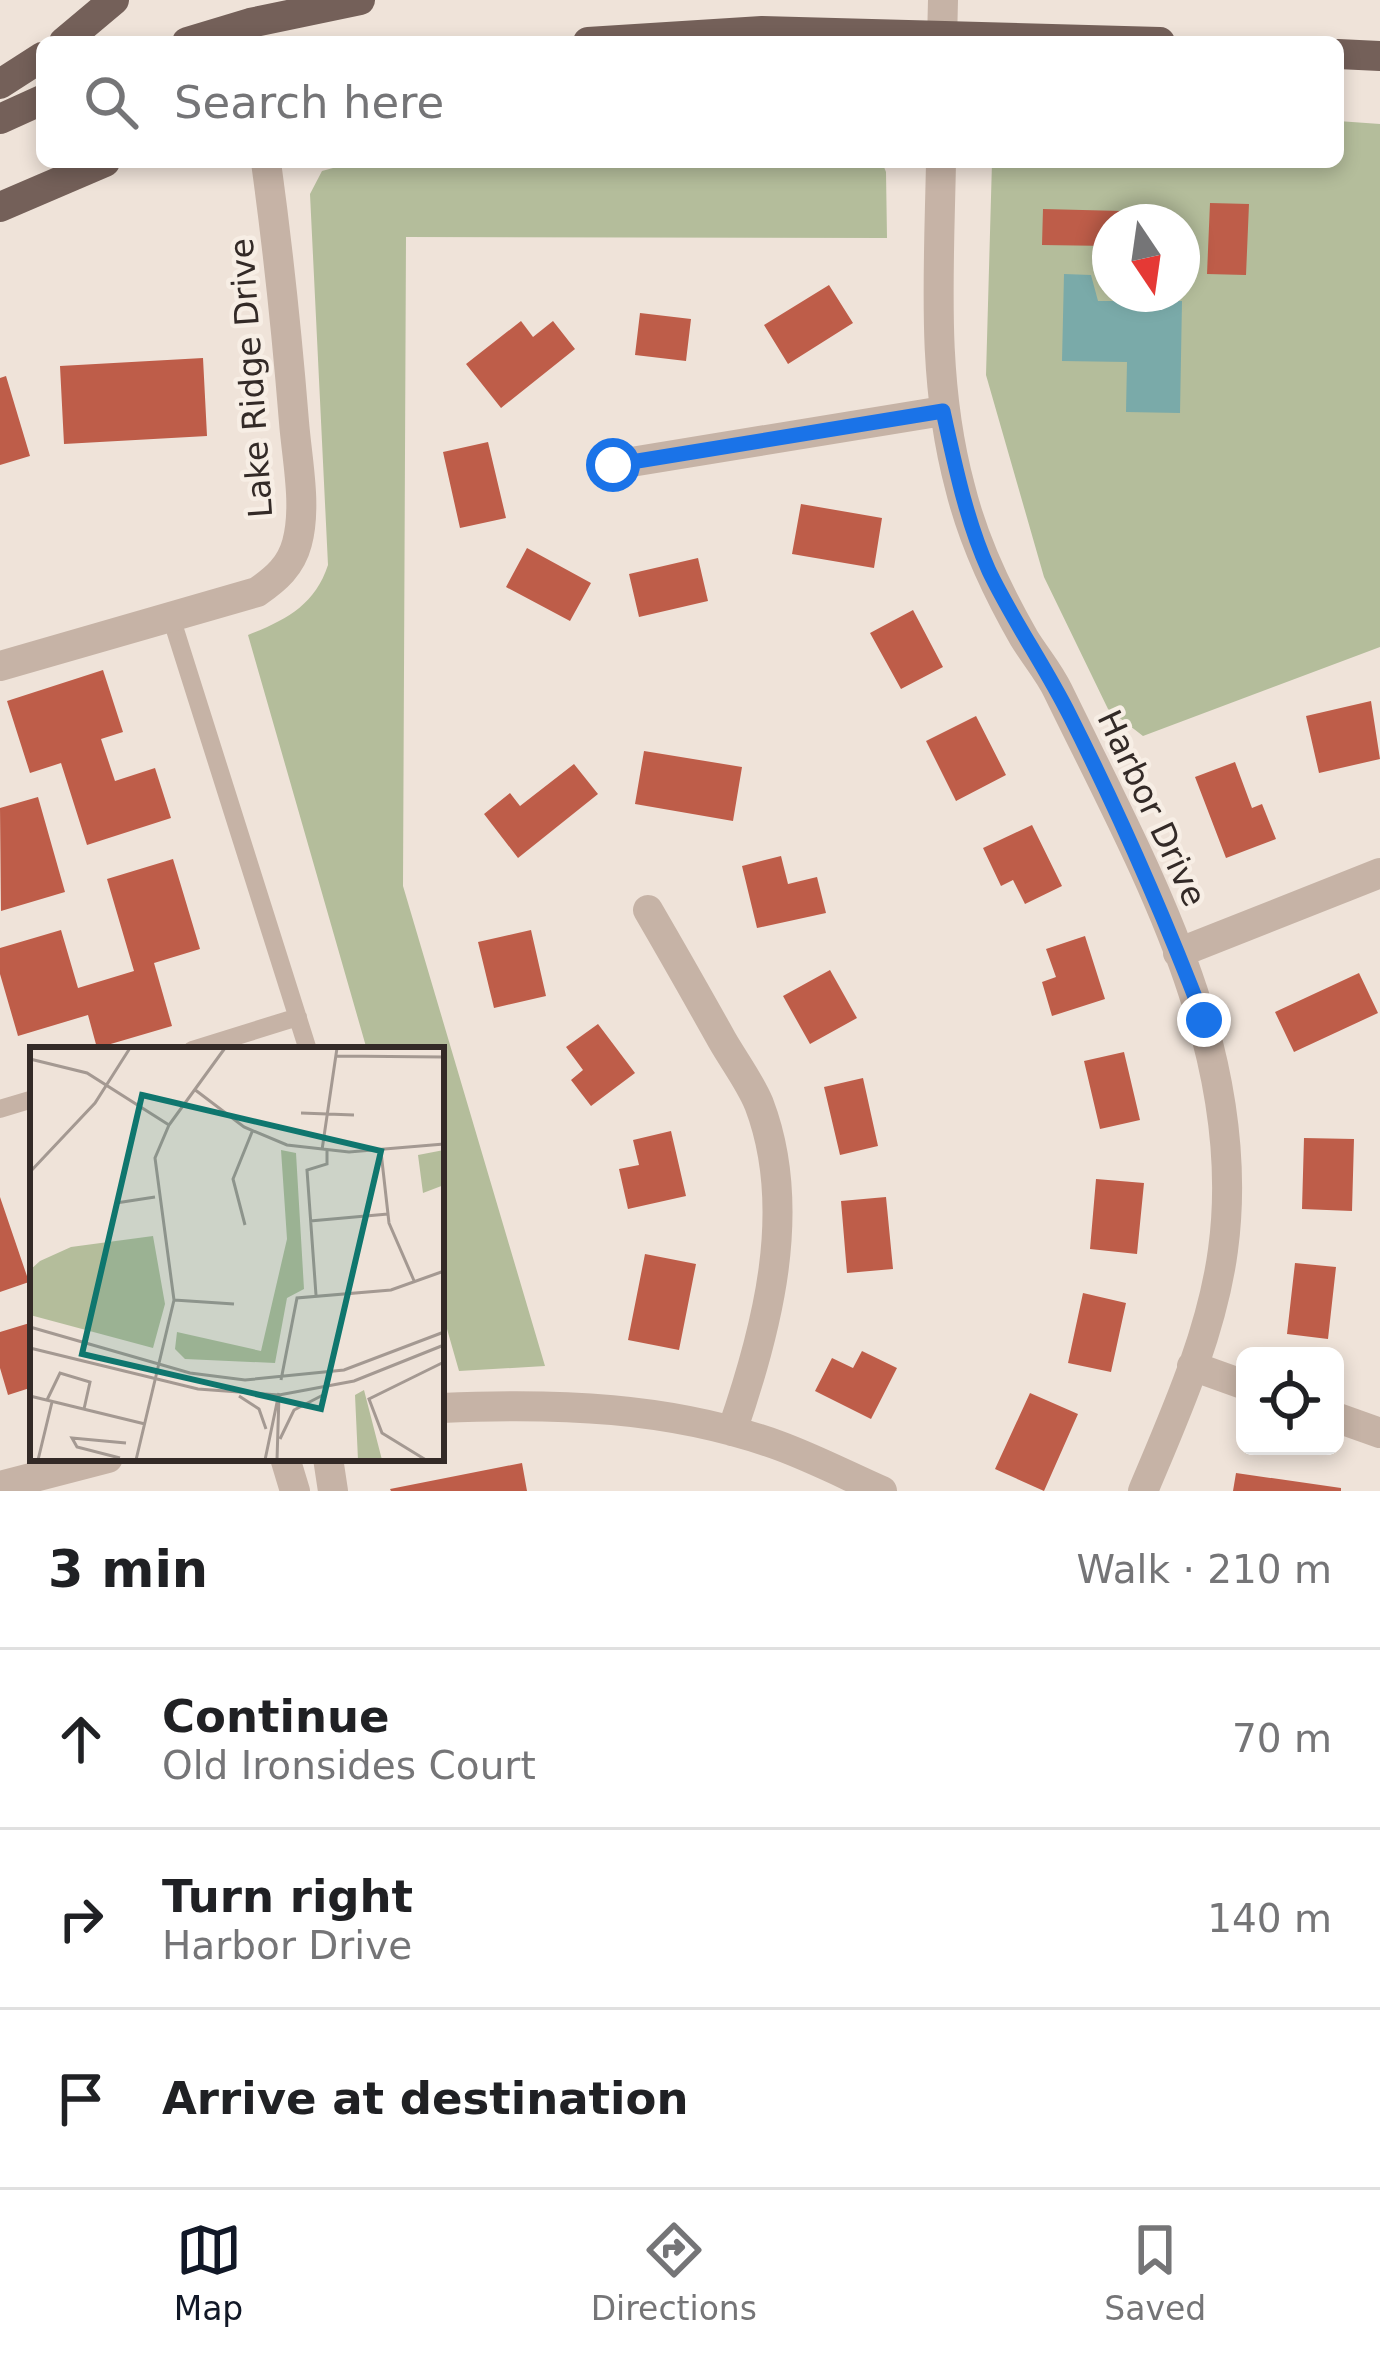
<!DOCTYPE html>
<meta charset="utf-8">
<style>
:root{--surface:#fff;--page:#f6f6f6;--text:#202124;--muted:#757577;--line:#e0e0e0;--accent:#111827}
body{margin:0;font-family:"DejaVu Sans",sans-serif;background:var(--page);color:var(--text)}
.controls{position:absolute;right:36px;bottom:36px;display:grid;overflow:hidden;border-radius:18px;box-shadow:0 6px 18px #0003}
.controls button{width:108px;height:108px;display:grid;place-items:center;padding:0;border:0;border-bottom:3px solid var(--line);background:var(--surface);color:var(--text);font:60px sans-serif}
.compass{position:absolute;left:1092px;top:204px;width:108px;height:108px;border-radius:50%;background:var(--surface);box-shadow:0 6px 18px #0003;rotate:167deg}
.stop{position:absolute;width:36px;height:36px;margin:-27px;border:9px solid #1a73e8;border-radius:50%;background:#fff}
.stop.end{background:#1a73e8;border-color:#fff;box-shadow:0 3px 12px #0008}
.list{margin:0;padding:0;list-style:none}
h2{display:flex;justify-content:space-between;align-items:center;height:156px;margin:0;padding:0 48px;font-size:51px}
h2 small{font-size:39px;font-weight:400;color:var(--muted)}
.list li{display:grid;grid-template-columns:78px 1fr auto;gap:36px;align-items:center;box-sizing:border-box;height:180px;padding:0 48px;border-top:3px solid var(--line)}
.list b{display:block;font-size:45px;white-space:nowrap}
.list p{margin:0;font-size:39px;white-space:nowrap;color:var(--muted)}
.list em{font-size:39px;font-style:normal;color:var(--muted)}
.icon{flex:none;width:66px;height:66px;fill:none;stroke:currentColor;stroke-width:2;stroke-linecap:round;stroke-linejoin:round}
.map{position:relative;flex:none;width:1380px;height:1491px;overflow:hidden}
.search{position:absolute;background:var(--surface);box-shadow:0 6px 18px #0003;left:36px;right:36px;top:36px;height:132px;display:flex;align-items:center;gap:30px;box-sizing:border-box;padding:0 42px;border-radius:18px;color:var(--muted);font-size:45px}
.sheet{height:696px;background:var(--surface)}
nav{display:flex;justify-content:space-around;align-items:center;box-sizing:border-box;height:168px;border-top:3px solid var(--line);background:var(--surface);font-size:33px;color:var(--muted)}
nav a{display:grid;justify-items:center;gap:6px}
nav .on{color:var(--accent)}
.map>svg:first-child{display:block}
.green{fill:#b4bd9b;fill-rule:evenodd}
.water{fill:#7aaaa9}
.building{fill:#be5d49}
.lines{fill:none;stroke-linecap:round;stroke-linejoin:round}
.lane{stroke:#c6b3a6;stroke-width:18}
.street{stroke:#c6b3a6;stroke-width:30}
.primary{stroke:#746059;stroke-width:30}
.route{stroke:#1a73e8;stroke-width:15}
.labels{text-anchor:middle;dominant-baseline:central;stroke-width:9;stroke-linejoin:round;paint-order:stroke}
.street-label{font-size:33px;fill:#332a27;stroke:#f7eee5}
.inset-road{fill:none;stroke:#a49992;stroke-width:3}
.view{fill:#0f766e;fill-opacity:0.15;stroke:#0f766e;stroke-width:6}
.inset-edge{fill:none;stroke:#332a27;stroke-width:6}
</style>
<div class="map">
<svg width="1380" height="1491" viewBox="0 0 1380 1491">
<rect width="100%" height="100%" fill="#efe3d9"/>
<path class="green" d="M1338 121 1380 124V647L1143 736 1108 709 1044 577 986 375 992 162H1338ZM1110 222H1182V294H1110Z
M355 162H882L886 172 887 238 406 237 403 886 545 1366 459 1371 441 1308V1050H367L248 635C286 620 315 605 328 565L310 194 322 171Z"/>
<path class="water" d="M1064 274 1091 275 1098 301H1182L1180 413 1126 412 1127 362 1062 361Z"/>
<path class="building" d="M1210 203 1249 204 1246 275 1207 274Z
M1043 209 1161 212V222H1110V246L1042 245Z
M829 285 853 323 788 364 764 325Z
M640 313 691 319 686 361 635 355Z
M521 321 533 337 553 321 575 349 501 408 466 364Z
M203 358 207 436 64 444 60 366Z
M6 376 30 456 0 465V378Z
M488 442 506 518 460 528 443 452Z
M801 504 882 518 874 568 792 554Z
M527 548 591 583 570 621 506 587Z
M698 558 708 601 639 617 629 574Z
M913 610 943 667 901 689 870 633Z
M103 670 123 732 101 739 115 781 155 768 171 818 87 845 61 763 30 773 7 701Z
M1371 701 1380 759 1319 773 1306 716Z
M976 716 1006 775 956 801 926 741Z
M644 751 742 767 733 821 635 804Z
M1235 762 1252 808 1262 804 1276 839 1226 858 1195 777Z
M574 764 598 794 518 858 484 814 510 793 520 806Z
M38 797 65 892 1 911 0 808Z
M1032 825 1062 886 1025 904 1013 880 1001 886 983 848Z
M781 856 788 884 817 877 826 913 757 928 742 866Z
M173 859 200 949 154 963 172 1026 97 1048 88 1015 18 1036 0 974V948L61 930 78 988 134 971 107 879Z
M531 930 546 996 494 1008 478 942Z
M1085 936 1105 999 1052 1016 1042 982 1056 977 1046 949Z
M830 970 857 1018 810 1044 783 996Z
M1359 973 1378 1013 1294 1052 1275 1012Z
M598 1024 635 1073 591 1106 571 1080 583 1070 566 1047Z
M1124 1052 1140 1120 1100 1129 1084 1061Z
M863 1078 878 1146 840 1155 824 1087Z
M671 1131 686 1196 628 1209 619 1169 639 1165 633 1140Z
M1304 1138 1354 1139 1352 1211 1302 1209Z
M1096 1179 1144 1183 1137 1254 1090 1249Z
M0 1197 29 1282 0 1292Z
M886 1197 893 1269 847 1273 841 1201Z
M645 1254 696 1264 679 1350 628 1340Z
M1295 1263 1336 1267 1328 1339 1287 1334Z
M1083 1293 1126 1303 1111 1372 1068 1363Z
M33 1322V1387L8 1395 0 1368V1332Z
M862 1351 897 1368 871 1419 815 1391 832 1358 853 1368Z
M1030 1393 1078 1414 1044 1491 995 1469Z
M522 1463 527 1491H391L390 1489Z
M1236 1473 1341 1488V1491H1233Z"/>
<g class="lines">
<path class="lane" d="M171 617 308 1050
M192 1050 298 1017
M0 1109 33 1099"/>
<path class="street" d="M942 42 943 0
M941 162C939 273 931 379 960 487 973 540 997 591 1024 638 1035 656 1049 672 1058 691 1142 864 1250 1050 1223 1250 1212 1333 1175 1415 1143 1491
M613 465 943 411
M0 666 257 592C276 579 291 566 297 543 307 506 297 460 294 422 287 335 278 249 266 162
M648 910C673 953 698 997 722 1040 734 1061 750 1082 759 1104 799 1209 767 1330 732 1431
M1178 953 1380 873
M1192 1366 1245 1385
M441 1408C556 1403 670 1406 780 1446 815 1459 848 1476 882 1491
M1335 1417 1380 1433
M285 1458 295 1491
M328 1458 333 1491
M0 1486 108 1458"/>
<path class="primary" d="M64 42 114 0
M187 42 250 23 360 0
M588 42 762 31 1160 42
M1338 54 1380 56
M0 84 42 57
M0 119 42 100
M0 207 105 162"/>
</g>
<g class="lines">
<path class="route" d="M613 465 943 411C955 465 966 520 989 571 1013 621 1045 666 1070 716 1120 815 1164 916 1204 1020"/>
</g>
<g class="labels">
<g class="street-label">
<text transform="translate(251 378) rotate(-94)">Lake Ridge Drive</text>
<text transform="translate(1152 808) rotate(65)">Harbor Drive</text>
</g>
</g>
<g transform="translate(30 1047)">
<rect width="414" height="414" fill="#efe3d9"/>
<path d="M251 103 266 106 274 242 257 251 245 316 155 312 145 302 147 285 231 304 257 192ZM414 103V138L393 146 388 108ZM123 189 135 257 123 301 0 268V223L10 214 41 200ZM334 343 352 413H328L325 348Z" fill="#b4bd9b"/>
<path class="inset-road" d="M306 9 413 10M0 12 57 26 139 78M164 42 214 80 257 98 319 105 414 97M271 66 324 68M292 103 307 1M351 105 359 176 385 236M0 125 65 56 100 1M86 156 125 150M280 174 358 167M215 178 203 132 222 85M286 248 277 123 297 117V104M144 253 204 257M0 280 160 326 215 333 314 323 414 285M0 301 168 342 249 348 324 334 414 298M251 333 267 251 361 243 414 224M0 349 115 377M209 349 229 362 236 382M17 353 30 326 60 335 54 362M250 392 264 363 293 348M90 411 47 400 42 391 96 396M8 413 22 355M106 413 144 253 125 111 139 78 195 1M235 413 249 346M247 413 249 348M396 413 352 386 339 352 414 315"/>
<path class="view" d="M112 48 351 104 291 362 52 307Z"/>
<rect width="414" height="414" class="inset-edge"/>
</g>
</svg>
<div class="controls">
<button><svg class="icon" aria-label="locate" viewBox="0 0 24 24"><circle cx="12" cy="12" r="6"/><path d="M12 2v4M12 18v4M2 12h4M18 12h4"/></svg></button>
</div>
<svg class="compass" viewBox="-18 -18 36 36"><path d="M0-13l5 13h-10z" fill="#e53935"/><path d="M0 13l5-13h-10z" fill="#757577"/></svg>
<div class="stop" style="left:613px;top:465px"></div>
<div class="stop end" style="left:1204px;top:1020px"></div>
<div class="search"><svg class="icon" aria-label="search" viewBox="0 0 24 24"><circle cx="10" cy="10" r="6"/><path d="M15 15l6 6"/></svg>Search here</div>
</div>
<section class="sheet">
<h2>3 min<small>Walk · 210 m</small></h2>
<ul class="list">
<li><svg class="icon" aria-label="ahead" viewBox="0 0 24 24"><path d="M12 20V5M6 11l6-6 6 6"/></svg><div><b>Continue</b><p>Old Ironsides Court</p></div><em>70 m</em></li>
<li><svg class="icon" aria-label="right" viewBox="0 0 24 24"><path d="M7 20v-9h11M14 6l5 5-5 5"/></svg><div><b>Turn right</b><p>Harbor Drive</p></div><em>140 m</em></li>
<li><svg class="icon" aria-label="arrive" viewBox="0 0 24 24"><path d="M6 21V4h12l-3 4 3 4H6"/></svg><div><b>Arrive at destination</b></div></li>
</ul>
</section>
<nav>
<a class="on"><svg class="icon" aria-label="map" viewBox="0 0 24 24"><path d="M3 6l6-2 6 2 6-2v14l-6 2-6-2-6 2zM9 4v14M15 6v14"/></svg>Map</a>
<a><svg class="icon" aria-label="directions" viewBox="0 0 24 24"><path d="M12 3l9 9-9 9-9-9zM9 14v-3h6M13 9l2 2-2 2"/></svg>Directions</a>
<a><svg class="icon" aria-label="saved" viewBox="0 0 24 24"><path d="M7 4h10v16l-5-4-5 4z"/></svg>Saved</a>
</nav>
